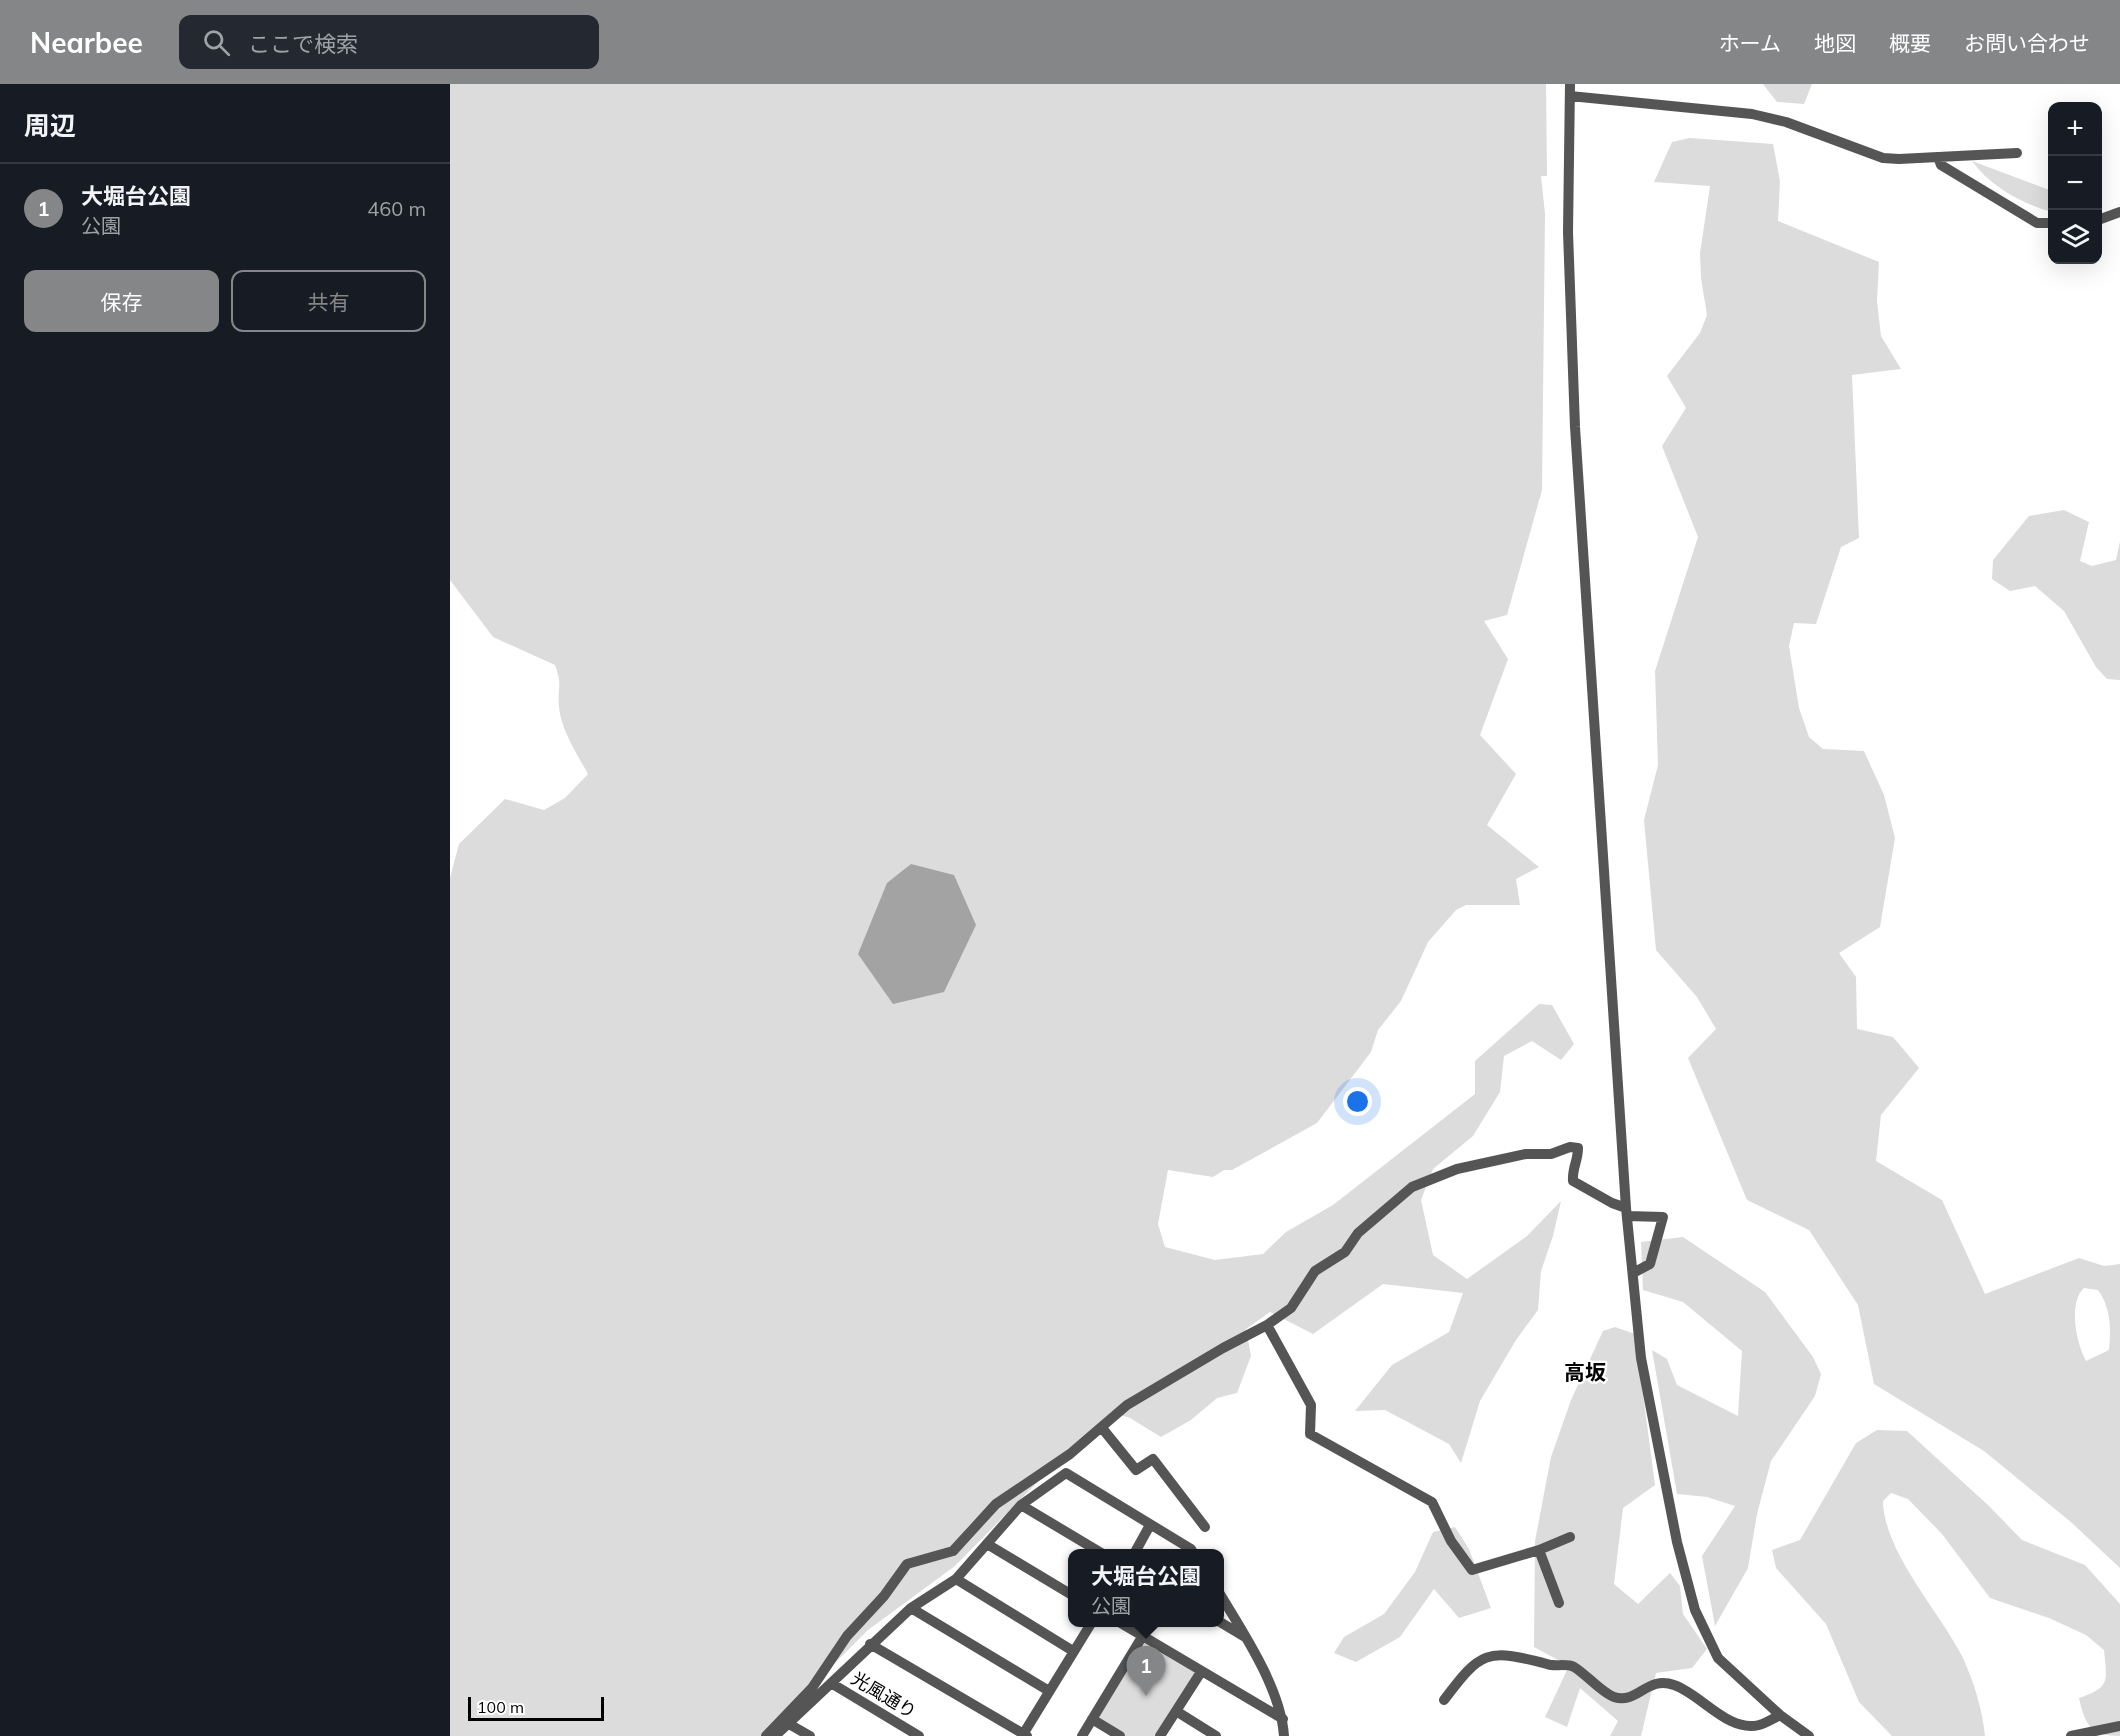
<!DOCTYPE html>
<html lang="ja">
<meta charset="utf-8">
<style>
:root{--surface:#171b24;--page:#242831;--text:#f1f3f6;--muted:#9ea1a6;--line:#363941;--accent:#858687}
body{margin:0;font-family:Mulish,"Noto Sans JP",sans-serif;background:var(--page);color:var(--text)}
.controls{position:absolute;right:18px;top:18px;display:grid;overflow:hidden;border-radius:12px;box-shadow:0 6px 24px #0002}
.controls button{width:54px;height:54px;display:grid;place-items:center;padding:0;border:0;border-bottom:2px solid var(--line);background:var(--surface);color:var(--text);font:30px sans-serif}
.scale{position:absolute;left:18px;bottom:15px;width:136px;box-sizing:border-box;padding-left:6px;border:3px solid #000;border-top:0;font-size:16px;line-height:21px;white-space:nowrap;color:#000;-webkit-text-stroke:4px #fff;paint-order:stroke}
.you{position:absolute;left:908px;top:1018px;width:21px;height:21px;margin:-15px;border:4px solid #fff;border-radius:50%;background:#1a73e8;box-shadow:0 0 0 9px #1a73e833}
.badge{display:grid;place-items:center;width:39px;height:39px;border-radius:50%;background:var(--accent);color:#fff;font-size:20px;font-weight:700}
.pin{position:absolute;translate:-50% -50px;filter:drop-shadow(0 2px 3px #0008)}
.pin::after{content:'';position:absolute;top:32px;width:21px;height:18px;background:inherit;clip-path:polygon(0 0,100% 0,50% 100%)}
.popup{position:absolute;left:618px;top:1465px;width:156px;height:78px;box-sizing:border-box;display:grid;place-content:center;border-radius:12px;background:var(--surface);filter:drop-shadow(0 2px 4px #0005);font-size:20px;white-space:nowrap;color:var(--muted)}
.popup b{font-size:22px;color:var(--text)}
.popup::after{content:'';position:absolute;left:50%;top:100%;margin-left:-12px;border:12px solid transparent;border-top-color:var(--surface)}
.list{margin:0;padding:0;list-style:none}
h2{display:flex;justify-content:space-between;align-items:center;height:78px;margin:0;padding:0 24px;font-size:26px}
h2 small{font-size:20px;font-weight:400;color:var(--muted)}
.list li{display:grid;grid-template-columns:39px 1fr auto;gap:18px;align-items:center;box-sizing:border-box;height:90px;padding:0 24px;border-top:2px solid var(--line)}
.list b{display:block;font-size:22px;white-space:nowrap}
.list p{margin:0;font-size:20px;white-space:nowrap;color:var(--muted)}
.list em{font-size:20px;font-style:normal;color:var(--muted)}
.actions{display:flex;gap:12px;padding:18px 24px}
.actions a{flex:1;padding:14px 0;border:2px solid var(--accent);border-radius:12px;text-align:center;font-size:21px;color:var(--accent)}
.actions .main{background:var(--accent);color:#fff}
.icon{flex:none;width:33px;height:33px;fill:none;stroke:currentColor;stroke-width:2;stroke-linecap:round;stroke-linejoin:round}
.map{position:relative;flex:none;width:1670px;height:1652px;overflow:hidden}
header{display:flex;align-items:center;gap:36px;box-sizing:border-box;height:84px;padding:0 30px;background:var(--accent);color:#fff}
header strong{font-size:28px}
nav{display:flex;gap:33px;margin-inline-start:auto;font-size:21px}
.search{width:420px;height:54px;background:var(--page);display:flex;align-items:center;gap:15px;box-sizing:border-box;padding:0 21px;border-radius:12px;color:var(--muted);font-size:22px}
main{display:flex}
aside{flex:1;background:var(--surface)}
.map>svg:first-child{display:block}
.green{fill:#dcdcdc;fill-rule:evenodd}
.water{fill:#a3a3a3}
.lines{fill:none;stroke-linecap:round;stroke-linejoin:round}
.minor{stroke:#555;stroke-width:10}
.labels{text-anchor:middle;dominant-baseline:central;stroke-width:4.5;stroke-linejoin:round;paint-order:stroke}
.street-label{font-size:18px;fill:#000;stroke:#fff}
.quarter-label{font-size:21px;font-weight:bold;fill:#000;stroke:#fff}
</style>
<header>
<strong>Nearbee</strong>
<div class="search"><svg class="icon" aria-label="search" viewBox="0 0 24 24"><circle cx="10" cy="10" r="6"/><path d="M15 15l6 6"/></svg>ここで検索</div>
<nav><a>ホーム</a><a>地図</a><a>概要</a><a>お問い合わせ</a></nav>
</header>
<main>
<aside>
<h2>周辺<small></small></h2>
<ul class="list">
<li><span class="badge">1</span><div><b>大堀台公園</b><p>公園</p></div><em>460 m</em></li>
</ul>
<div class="actions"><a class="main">保存</a><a>共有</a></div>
</aside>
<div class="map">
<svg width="1670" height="1652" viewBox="0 0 1670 1652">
<rect width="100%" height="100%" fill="#fff"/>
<path class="green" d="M0 0H1096L1097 92H1091L1095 130 1092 406 1057 531 1034 537 1058 575 1030 651 1066 690 1037 741 1089 783 1066 795 1070 821H1016L1006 826 978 858 951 917 928 946 921 968 867 1039 782 1086H774L763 1093 718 1086 708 1140 715 1163 765 1176 813 1170 836 1148 883 1121 1025 1010V977L1089 920 1102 921 1124 960 1111 976 1082 957 1054 972 1050 1008 1023 1052 983 1085 971 1116 983 1171 1017 1195 1077 1152 1111 1117 1103 1152 1091 1187 1088 1226 1066 1256 1030 1317 1011 1379 999 1360 935 1326 905 1327 942 1281 999 1248 1013 1209 933 1200 863 1250 820 1228 796 1245 801 1272 787 1309 767 1314 741 1336 711 1353 680 1334 664 1329 622 1363 505 1482 418 1546 331 1633 316 1652H0V794L9 760 55 715 94 726 115 714 138 690C127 670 111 646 109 623 107 604 113 602 105 581L43 553 0 496Z
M1313 0H1362L1354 20 1327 18Z
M1240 54 1323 60 1330 97 1328 137 1429 178 1427 217 1431 252 1451 285 1402 291 1409 454 1391 463 1366 540 1344 539 1339 562 1349 624 1359 653 1373 665 1414 667 1434 711 1445 754 1430 843 1389 869 1406 893 1407 945 1443 953 1469 984 1431 1031 1426 1077 1492 1116 1535 1210 1629 1174 1654 1182 1670 1180V1484L1622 1439 1534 1367 1424 1300 1408 1221 1359 1146 1297 1116 1238 974 1266 945 1247 913 1206 866 1194 736 1208 681 1205 587 1248 453 1212 362 1236 324 1217 292 1250 249 1257 231 1251 194 1250 169 1260 102 1204 98 1222 58ZM1634 1204 1648 1206C1661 1224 1661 1244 1659 1266L1636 1277C1626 1259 1618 1219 1634 1204Z
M1522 77 1602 107V128C1572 120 1540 102 1522 77Z
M1614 426 1639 438 1630 477 1642 482 1666 476 1670 457V596L1657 595 1646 583 1614 527 1585 502 1560 507 1542 495 1543 476 1579 432Z
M1233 1153 1315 1208 1363 1273 1371 1290 1365 1312 1321 1377 1307 1430 1298 1484 1265 1542 1252 1472 1285 1422 1257 1413 1227 1410 1202 1266 1217 1275 1227 1301 1288 1332 1292 1267 1233 1218 1193 1206 1191 1158Z
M1165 1243 1185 1250 1205 1401 1173 1424 1164 1500 1188 1520 1220 1489 1230 1502 1233 1530 1257 1565 1242 1584 1206 1589 1191 1652H1160L1168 1637 1130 1604 1117 1643 1095 1633 1119 1582 1084 1563 1085 1457 1101 1373 1121 1316 1153 1247Z
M1427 1346 1457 1347 1539 1422 1572 1456 1635 1481 1670 1520V1652C1641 1652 1635 1641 1629 1614 1661 1603 1657 1597 1654 1566L1636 1551 1599 1534 1540 1514 1492 1450 1458 1415 1441 1409 1433 1417C1434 1468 1489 1527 1512 1572 1524 1598 1532 1624 1535 1652H1442L1409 1618 1376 1540 1326 1484 1322 1466 1350 1456 1406 1359Z
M1005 1443 1019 1465 1041 1524 1009 1534 984 1505 950 1553 906 1578 884 1569 894 1553 934 1530 965 1488 983 1448Z
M693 1552 751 1588 710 1652H670L642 1635Z"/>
<path class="water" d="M461 780 504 791 526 841 494 908 443 920 408 870 437 799Z"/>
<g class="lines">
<path class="minor" d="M1120 0 1118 148 1125 343 1176 1124 1191 1274 1227 1458 1245 1526 1268 1574 1330 1631 1359 1652
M1120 12 1302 30 1336 38 1433 74 1449 75 1567 69
M1488 73 1491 81 1587 139H1602
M1648 136 1670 128
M1177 1132 1213 1133 1200 1180 1183 1189
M817 1241 861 1321 860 1350 982 1418 1001 1457 1022 1486 1089 1466 1120 1453
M652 1344 686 1386 703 1375 755 1443
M571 1421 653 1470
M537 1460 622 1511
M1089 1466 1109 1519
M684 1470 700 1441
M506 1495 623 1567
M770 1510C794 1550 831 1605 834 1652
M461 1524 599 1607
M669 1538 833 1635
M770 1538 795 1553
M420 1560 577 1652
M381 1599 469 1652
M994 1616C1031 1567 1036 1564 1097 1580 1105 1583 1116 1579 1124 1583 1136 1590 1152 1609 1164 1613 1187 1621 1197 1591 1224 1601 1251 1610 1278 1649 1309 1641 1316 1639 1324 1634 1330 1631
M726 1627 766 1652
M642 1635 670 1652
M339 1640 360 1652
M316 1652 362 1604 397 1552 434 1512 457 1480 503 1467 546 1420 620 1370 677 1321 773 1264 817 1241 841 1224 865 1187 895 1168 908 1149 962 1103 1007 1085 1076 1070H1101L1120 1063 1128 1064C1128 1077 1122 1084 1123 1097L1162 1119 1176 1124
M325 1652 461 1524 506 1495 571 1421 616 1389 741 1465 744 1470
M572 1652 642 1538
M632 1652 701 1538
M710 1652 751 1588
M1621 1652 1670 1642"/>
</g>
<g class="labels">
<g class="street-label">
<text transform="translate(434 1611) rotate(31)">光風通り</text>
</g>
<g class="quarter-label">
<text x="1135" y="1288">高坂</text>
</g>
</g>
</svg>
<div class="controls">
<button>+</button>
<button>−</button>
<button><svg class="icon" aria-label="layers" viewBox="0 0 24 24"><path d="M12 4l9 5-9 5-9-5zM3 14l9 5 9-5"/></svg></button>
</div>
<div class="scale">100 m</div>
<div class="you"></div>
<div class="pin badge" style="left:696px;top:1612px">1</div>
<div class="popup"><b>大堀台公園</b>公園</div>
</div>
</main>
